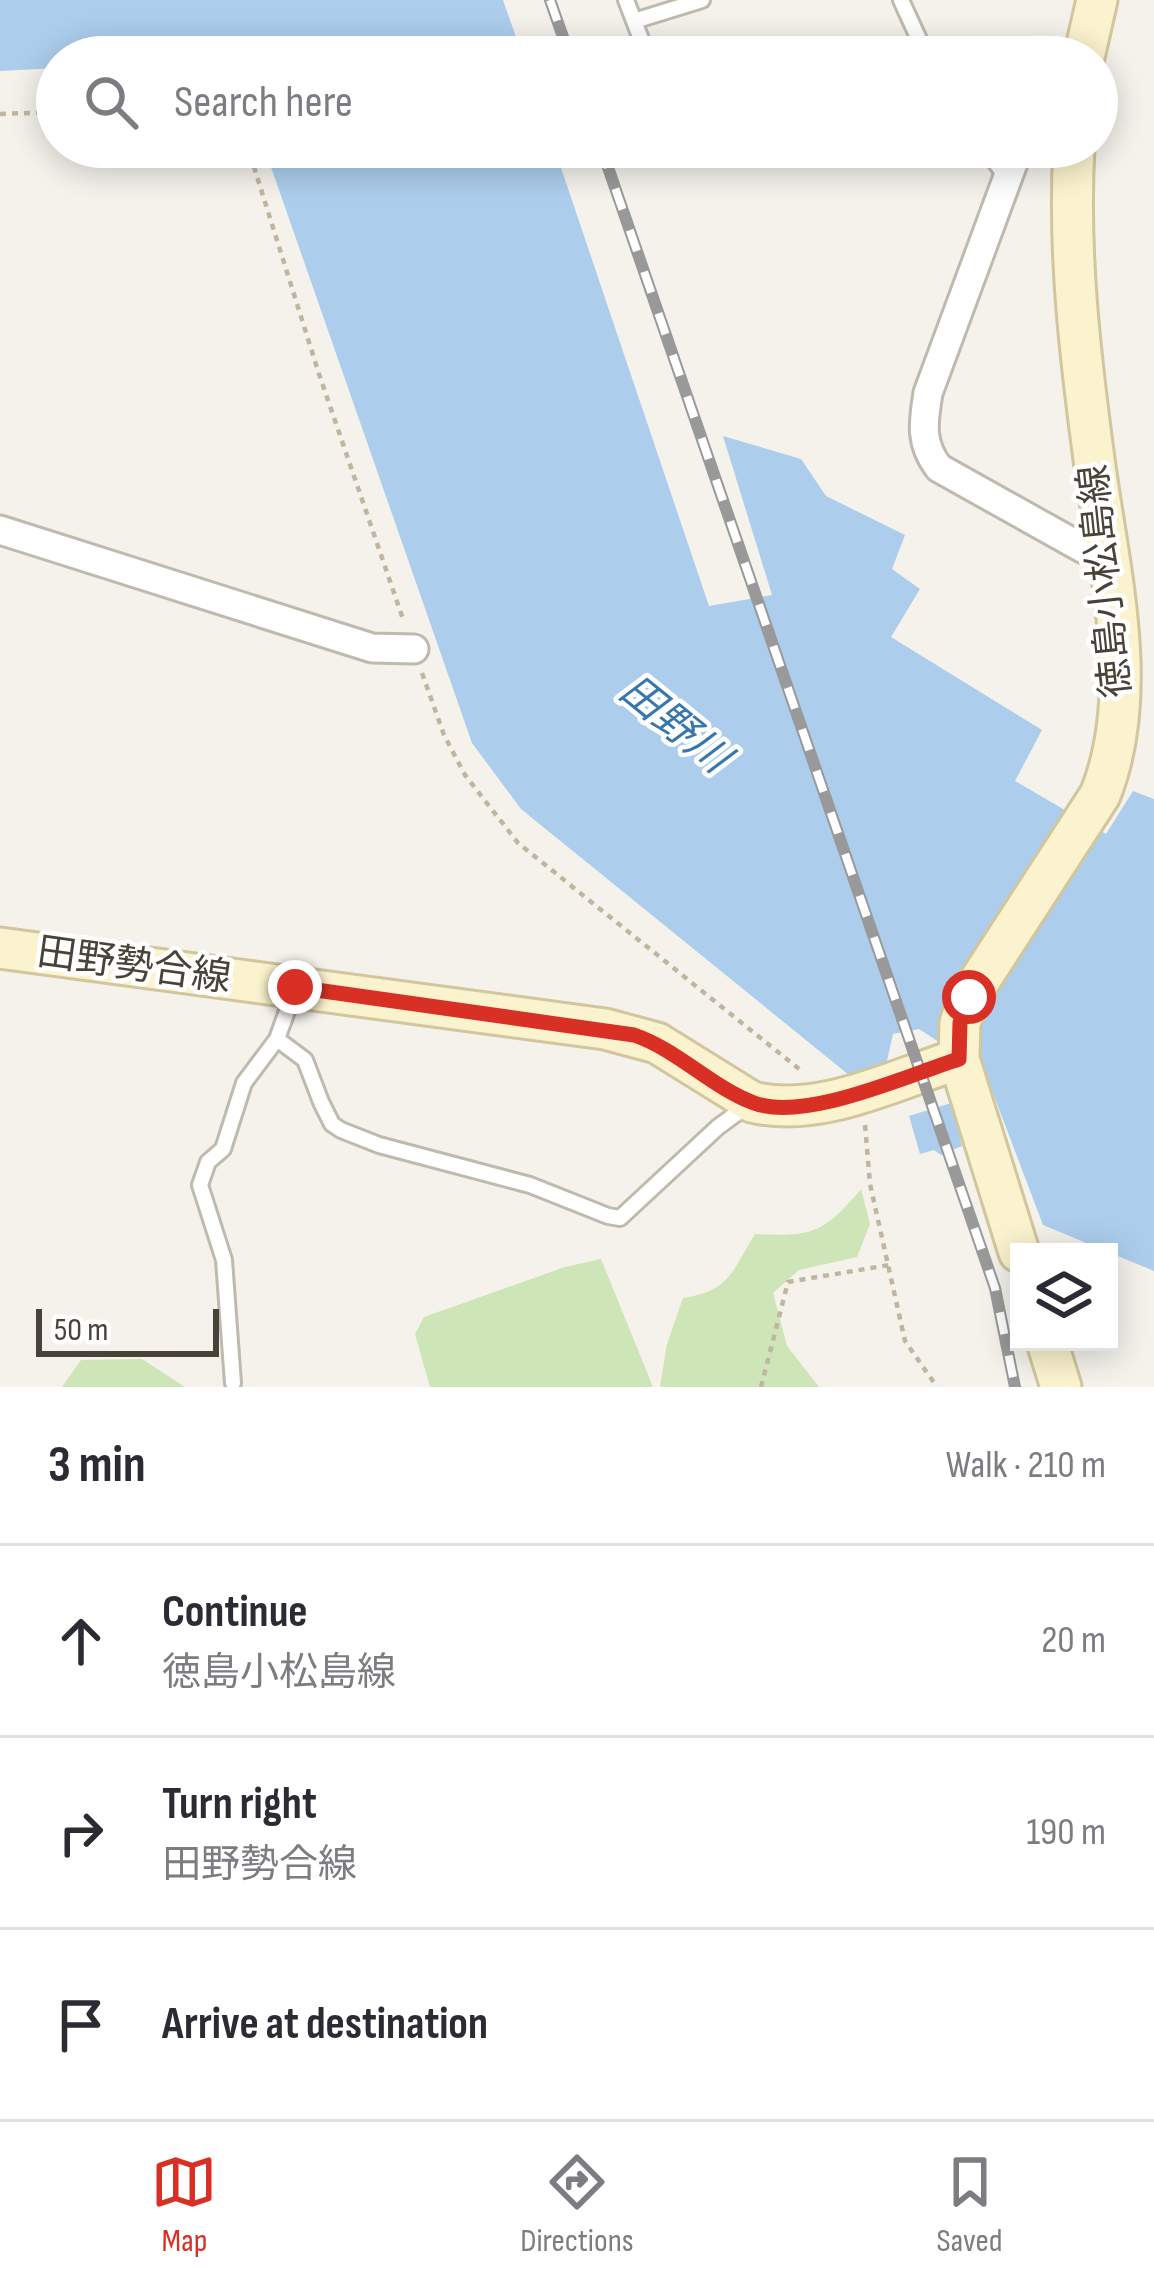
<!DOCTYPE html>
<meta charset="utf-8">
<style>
:root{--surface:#fff;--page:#f2f2f3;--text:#2b2b33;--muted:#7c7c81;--line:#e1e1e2;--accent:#d93025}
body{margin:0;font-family:"Sofia Sans Condensed","Noto Sans JP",sans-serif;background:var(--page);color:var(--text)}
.controls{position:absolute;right:36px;bottom:36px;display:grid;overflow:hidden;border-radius:0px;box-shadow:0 6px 30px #0003}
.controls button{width:108px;height:108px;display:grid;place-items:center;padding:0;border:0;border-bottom:3px solid var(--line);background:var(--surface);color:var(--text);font:60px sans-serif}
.scale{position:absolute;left:36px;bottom:30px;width:183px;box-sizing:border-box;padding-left:12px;border:6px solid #484339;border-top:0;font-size:33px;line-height:42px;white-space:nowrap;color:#484339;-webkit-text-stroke:9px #fff;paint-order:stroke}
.stop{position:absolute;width:36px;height:36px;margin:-27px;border:9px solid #d93025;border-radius:50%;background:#fff}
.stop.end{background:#d93025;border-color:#fff;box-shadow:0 3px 12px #0008}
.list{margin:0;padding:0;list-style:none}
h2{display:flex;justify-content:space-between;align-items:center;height:156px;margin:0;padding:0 48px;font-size:51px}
h2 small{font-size:39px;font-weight:400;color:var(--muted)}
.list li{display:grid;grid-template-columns:78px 1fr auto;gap:36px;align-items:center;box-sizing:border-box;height:192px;padding:0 48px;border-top:3px solid var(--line)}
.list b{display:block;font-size:45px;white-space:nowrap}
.list p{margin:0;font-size:39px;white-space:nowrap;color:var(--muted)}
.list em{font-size:39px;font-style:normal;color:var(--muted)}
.icon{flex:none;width:66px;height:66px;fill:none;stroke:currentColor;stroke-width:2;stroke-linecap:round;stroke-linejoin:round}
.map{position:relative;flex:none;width:1154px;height:1387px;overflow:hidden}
.search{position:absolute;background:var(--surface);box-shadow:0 6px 30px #0003;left:36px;right:36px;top:36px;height:132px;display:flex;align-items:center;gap:30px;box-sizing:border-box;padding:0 42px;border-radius:66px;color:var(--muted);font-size:45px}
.sheet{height:732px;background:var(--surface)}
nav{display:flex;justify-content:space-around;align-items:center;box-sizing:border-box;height:168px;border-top:3px solid var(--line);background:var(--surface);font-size:33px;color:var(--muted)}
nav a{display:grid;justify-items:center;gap:6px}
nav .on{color:var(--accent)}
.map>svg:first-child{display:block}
.green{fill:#cee5b7}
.water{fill:#acceec}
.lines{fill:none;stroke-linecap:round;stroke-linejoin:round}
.lane-casing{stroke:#bfbaae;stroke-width:20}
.street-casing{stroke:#bfbaae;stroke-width:33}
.secondary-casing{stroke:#d1c69d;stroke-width:45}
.path{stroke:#c0b6a0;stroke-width:4.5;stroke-dasharray:6 6;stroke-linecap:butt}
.lane{stroke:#fff;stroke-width:14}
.street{stroke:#fff;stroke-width:27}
.secondary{stroke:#fbf3ce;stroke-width:39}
.rail-casing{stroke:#999;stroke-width:12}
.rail{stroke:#fff;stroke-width:8;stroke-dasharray:22;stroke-linecap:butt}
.route{stroke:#d93025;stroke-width:15}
.labels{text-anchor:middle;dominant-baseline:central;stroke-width:9;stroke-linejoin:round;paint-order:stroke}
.street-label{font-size:39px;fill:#484339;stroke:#fff}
.water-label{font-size:42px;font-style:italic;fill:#3876ae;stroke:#fff}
</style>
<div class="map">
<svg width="1154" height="1387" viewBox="0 0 1154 1387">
<rect width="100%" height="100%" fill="#f4f2eb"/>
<path class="green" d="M861 1189 870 1224 857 1257 799 1270 773 1293 787 1346 819 1387H660L667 1344 683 1298C730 1291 732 1271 755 1234 813 1237 824 1233 861 1189Z
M601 1259 653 1387H430L415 1334 424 1317 565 1267Z
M142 1359 185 1387H62L81 1360Z"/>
<path class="water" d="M0 0H503L523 57H57V68L0 71Z
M264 147H554L709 606 772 595 723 436 801 459 826 496 905 535 892 569 920 589 891 637 1042 730 1015 781 1106 834 1133 791 1154 799V1271L1043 1225 985 1072 919 1029 893 1034 886 1065 849 1075 521 809 472 743Z
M951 1103 962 1146 941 1155 934 1150 920 1154 909 1116Z"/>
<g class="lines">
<g class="lane-casing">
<path id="lane" d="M626 0 634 21 702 0
M901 0 927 57
M634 21 648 57
M681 147 682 150
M984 147 1007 178
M295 989 277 1039 305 1060 321 1102 332 1124 341 1130 379 1145 530 1185 608 1216 620 1218 718 1127 748 1105
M233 1383 224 1260 200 1185 208 1162 223 1149 244 1083 277 1039"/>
</g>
<g class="street-casing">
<path id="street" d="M1019 147 928 393C923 423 920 444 939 468L1084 549H1106
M0 530 372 648 414 649"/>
</g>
<g class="secondary-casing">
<path id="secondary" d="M1084 57 1097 0
M0 948 605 1029 657 1043 752 1102C819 1119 896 1079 959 1059
M1019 1252 959 1059 960 1023 969 997 1100 795C1142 691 1108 567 1094 459 1080 355 1068 252 1074 147
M1047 1342 1061 1387"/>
</g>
<path class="path" d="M0 114 57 112
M240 147 254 167 319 374 404 622
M422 673 444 735 465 775 518 843 804 1073
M865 1125 870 1184 905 1341 937 1387
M761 1387 788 1282 889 1265"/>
<use href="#lane" class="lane"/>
<use href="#street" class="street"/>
<use href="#secondary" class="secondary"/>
<g class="rail-casing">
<path id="rail" d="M550 0 570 57
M601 147 995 1288 1015 1387"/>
</g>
<use href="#rail" class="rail"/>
</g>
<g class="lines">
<path class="route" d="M295 987 634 1035C678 1050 711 1087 754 1103 806 1122 908 1075 959 1059L960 1023 969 997"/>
</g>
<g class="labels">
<g class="street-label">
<text transform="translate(1106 581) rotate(-96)">徳島小松島線</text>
<text transform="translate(134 966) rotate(8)">田野勢合線</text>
</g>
<g class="water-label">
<text transform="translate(674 725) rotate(39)">田野川</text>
</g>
</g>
</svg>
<div class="controls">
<button><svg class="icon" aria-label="layers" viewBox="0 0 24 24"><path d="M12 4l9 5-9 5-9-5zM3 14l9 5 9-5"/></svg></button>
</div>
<div class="scale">50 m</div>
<div class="stop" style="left:969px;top:997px"></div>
<div class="stop end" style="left:295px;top:987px"></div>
<div class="search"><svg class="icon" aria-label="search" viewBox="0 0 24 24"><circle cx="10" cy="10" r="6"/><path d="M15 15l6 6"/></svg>Search here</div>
</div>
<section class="sheet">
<h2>3 min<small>Walk · 210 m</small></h2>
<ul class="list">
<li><svg class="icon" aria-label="ahead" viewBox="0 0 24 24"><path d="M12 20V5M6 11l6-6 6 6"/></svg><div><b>Continue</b><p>徳島小松島線</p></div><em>20 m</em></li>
<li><svg class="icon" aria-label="right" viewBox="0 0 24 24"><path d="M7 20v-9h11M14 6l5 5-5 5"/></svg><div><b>Turn right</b><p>田野勢合線</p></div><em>190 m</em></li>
<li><svg class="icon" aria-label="arrive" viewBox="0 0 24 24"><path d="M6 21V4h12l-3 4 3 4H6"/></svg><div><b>Arrive at destination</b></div></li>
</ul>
</section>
<nav>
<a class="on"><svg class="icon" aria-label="map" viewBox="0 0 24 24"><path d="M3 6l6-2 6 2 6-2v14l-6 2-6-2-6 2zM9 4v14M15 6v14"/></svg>Map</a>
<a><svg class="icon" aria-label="directions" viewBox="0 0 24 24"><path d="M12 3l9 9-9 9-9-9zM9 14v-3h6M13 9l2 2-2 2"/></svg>Directions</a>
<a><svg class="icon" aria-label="saved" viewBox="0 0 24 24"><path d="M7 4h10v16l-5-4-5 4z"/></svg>Saved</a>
</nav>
